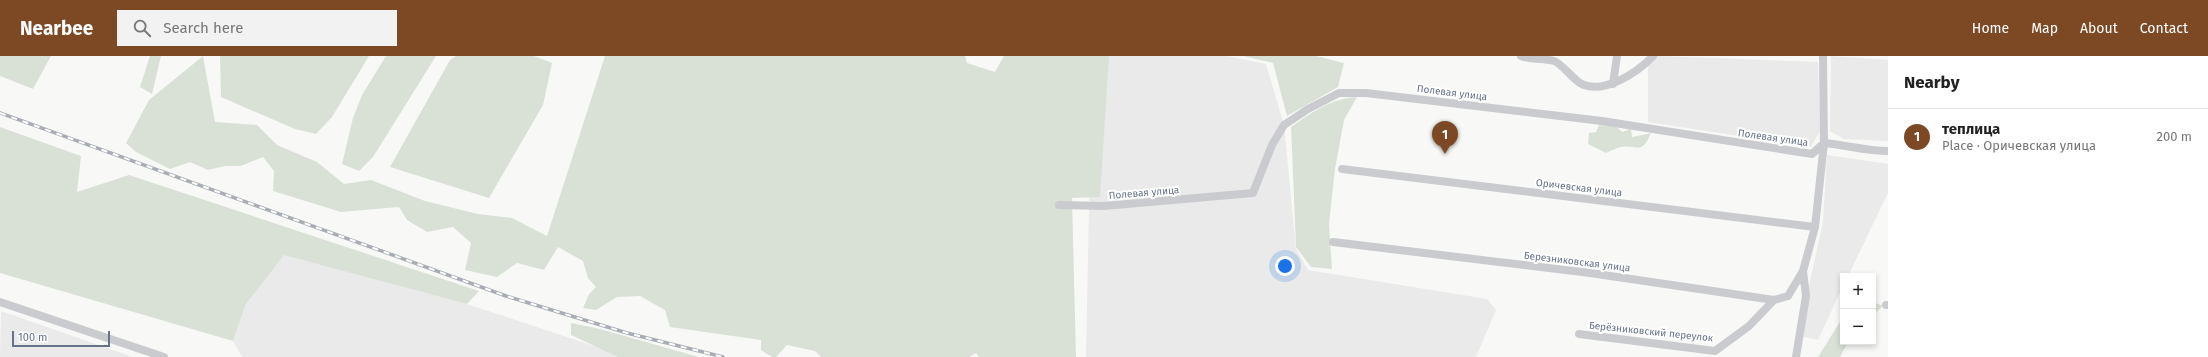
<!DOCTYPE html>
<meta charset="utf-8">
<style>
:root{--surface:#fff;--page:#f2f2f2;--text:#222;--muted:#767676;--line:#e0e0e0;--accent:#7c4924}
body{margin:0;font-family:"Fira Sans",sans-serif;background:var(--page);color:var(--text)}
.controls{position:absolute;right:12px;bottom:12px;display:grid;overflow:hidden;border-radius:0px;box-shadow:0 2px 6px #0003}
.controls button{width:36px;height:36px;display:grid;place-items:center;padding:0;border:0;border-bottom:1px solid var(--line);background:var(--surface);color:var(--text);font:20px sans-serif}
.scale{position:absolute;left:12px;bottom:10px;width:98px;box-sizing:border-box;padding-left:4px;border:2px solid #677388;border-top:0;font-size:11px;line-height:14px;white-space:nowrap;color:#677388;-webkit-text-stroke:3px #fff;paint-order:stroke}
.you{position:absolute;left:1285px;top:210px;width:14px;height:14px;margin:-10px;border:3px solid #fff;border-radius:50%;background:#1a73e8;box-shadow:0 0 0 6px #1a73e833}
.badge{display:grid;place-items:center;width:26px;height:26px;border-radius:50%;background:var(--accent);color:#fff;font-size:13px;font-weight:700}
.pin{position:absolute;translate:-50% -33px;filter:drop-shadow(0 1px 2px #0008)}
.pin::after{content:'';position:absolute;top:21px;width:14px;height:12px;background:inherit;clip-path:polygon(0 0,100% 0,50% 100%)}
.list{margin:0;padding:0;list-style:none}
h2{display:flex;justify-content:space-between;align-items:center;height:52px;margin:0;padding:0 16px;font-size:17px}
h2 small{font-size:13px;font-weight:400;color:var(--muted)}
.list li{display:grid;grid-template-columns:26px 1fr auto;gap:12px;align-items:center;box-sizing:border-box;height:56px;padding:0 16px;border-top:1px solid var(--line)}
.list b{display:block;font-size:15px;white-space:nowrap}
.list p{margin:0;font-size:13px;white-space:nowrap;color:var(--muted)}
.list em{font-size:13px;font-style:normal;color:var(--muted)}
.icon{flex:none;width:22px;height:22px;fill:none;stroke:currentColor;stroke-width:2;stroke-linecap:round;stroke-linejoin:round}
.map{position:relative;flex:none;width:1888px;height:301px;overflow:hidden}
header{display:flex;align-items:center;gap:24px;box-sizing:border-box;height:56px;padding:0 20px;background:var(--accent);color:#fff}
header strong{font-size:19px}
nav{display:flex;gap:22px;margin-inline-start:auto;font-size:14px}
.search{width:280px;height:36px;background:var(--page);display:flex;align-items:center;gap:10px;box-sizing:border-box;padding:0 14px;border-radius:0px;color:var(--muted);font-size:15px}
main{display:flex}
aside{flex:1;background:var(--surface)}
.map>svg:first-child{display:block}
.built{fill:#e9eae9}
.green{fill:#d9e1d7}
.lines{fill:none;stroke-linecap:round;stroke-linejoin:round}
.street{stroke:#c9cbcf;stroke-width:8}
.rail-casing{stroke:#a8acb4;stroke-width:3.5}
.rail{stroke:#fff;stroke-width:2;stroke-dasharray:6;stroke-linecap:butt}
.labels{text-anchor:middle;dominant-baseline:central;stroke-width:4;stroke-linejoin:round;paint-order:stroke}
.street-label{font-size:10px;fill:#677388;stroke:#fff}
</style>
<header>
<strong>Nearbee</strong>
<div class="search"><svg class="icon" aria-label="search" viewBox="0 0 24 24"><circle cx="10" cy="10" r="6"/><path d="M15 15l6 6"/></svg>Search here</div>
<nav><a>Home</a><a>Map</a><a>About</a><a>Contact</a></nav>
</header>
<main>
<div class="map">
<svg width="1888" height="301" viewBox="0 0 1888 301">
<rect width="100%" height="100%" fill="#f8f9f6"/>
<path class="built" d="M1092 0H1227L1266 8 1284 69 1296 193 1308 214 1487 243 1496 254 1476 301H1086Z
M1655 0 1818 6 1820 75 1811 91 1648 66V10Z
M1831 0 1888 4V85L1844 83 1830 75Z
M1827 99 1888 108V137L1848 220H1843V230L1818 284 1801 280 1808 235 1823 165Z
M284 198 467 248 627 301H242L233 285 246 248Z
M1 255 133 301H0Z"/>
<path class="green" d="M0 0H51L33 33 0 20Z
M150 0H161L152 38 140 31Z
M203 0 215 66 257 69 277 89 317 106 344 128 371 124 425 145 478 158 512 162 547 180 605 0H965L967 7 995 16 1004 0H1109L1100 141 1072 142 1076 301H979L976 297 969 301H821L815 295 787 289 776 301H772L761 294V284L670 271 665 254 640 240 617 241 596 254 583 252 589 238 596 231 588 222 583 205 558 191 544 214 517 207 497 221 465 214 471 187 453 171 427 176 407 164 399 151 341 156 273 135 274 115 263 101 241 110H225L208 114 190 106 170 113 136 96 126 87 149 44Z
M220 0H369L332 61 316 78 295 73 221 41Z
M386 0H436L373 101 359 115 342 108 353 62 362 39Z
M456 0H534L552 7 543 49 489 142 390 111 450 4Z
M1243 0H1316L1344 7 1338 31 1287 60 1273 7Z
M1357 41 1344 64 1335 113 1329 168 1332 213 1311 211 1296 191 1291 71C1313 56 1329 43 1357 41Z
M1599 69 1616 70 1622 76 1631 73 1632 81 1651 77C1641 100 1639 88 1621 91 1616 92 1611 95 1606 97L1588 88 1589 77 1596 76Z
M0 71 81 100 77 136 129 119 479 235 467 248 284 199 246 248 233 285 0 217Z
M1873 246 1883 250 1873 259Z
M1843 261V286H1848L1840 301H1818Z
M571 267 600 273 699 301H618L571 279Z"/>
<g class="lines">
<path class="street" d="M1521 0C1531 4 1543 2 1554 5 1561 7 1572 22 1580 27 1603 40 1638 16 1653 0
M1613 28 1617 0
M1342 113 1815 171
M1059 149 1104 150 1253 137 1272 89 1284 69 1308 53 1339 37H1366L1602 65 1812 98 1824 87C1846 89 1866 95 1888 95
M1333 186 1590 217 1774 244 1788 240 1803 215
M0 246 164 301
M1886 249H1888
M1579 278 1715 295 1749 270 1774 244
M1796 301 1806 240 1803 215 1815 171 1824 87 1823 0"/>
<g class="rail-casing">
<path id="rail" d="M0 57 506 240 627 277 723 301"/>
</g>
<use href="#rail" class="rail"/>
</g>
<g class="labels">
<g class="street-label">
<text transform="translate(1452 37) rotate(7)">Полевая улица</text>
<text transform="translate(1773 82) rotate(8)">Полевая улица</text>
<text transform="translate(1579 132) rotate(7)">Оричевская улица</text>
<text transform="translate(1144 137) rotate(-5)">Полевая улица</text>
<text transform="translate(1577 206) rotate(7)">Березниковская улица</text>
<text transform="translate(1651 276) rotate(6)">Берёзниковский переулок</text>
</g>
</g>
</svg>
<div class="controls">
<button>+</button>
<button>−</button>
</div>
<div class="scale">100 m</div>
<div class="you"></div>
<div class="pin badge" style="left:1445px;top:98px">1</div>
</div>
<aside>
<h2>Nearby<small></small></h2>
<ul class="list">
<li><span class="badge">1</span><div><b>теплица</b><p>Place · Оричевская улица</p></div><em>200 m</em></li>
</ul>
</aside>
</main>
